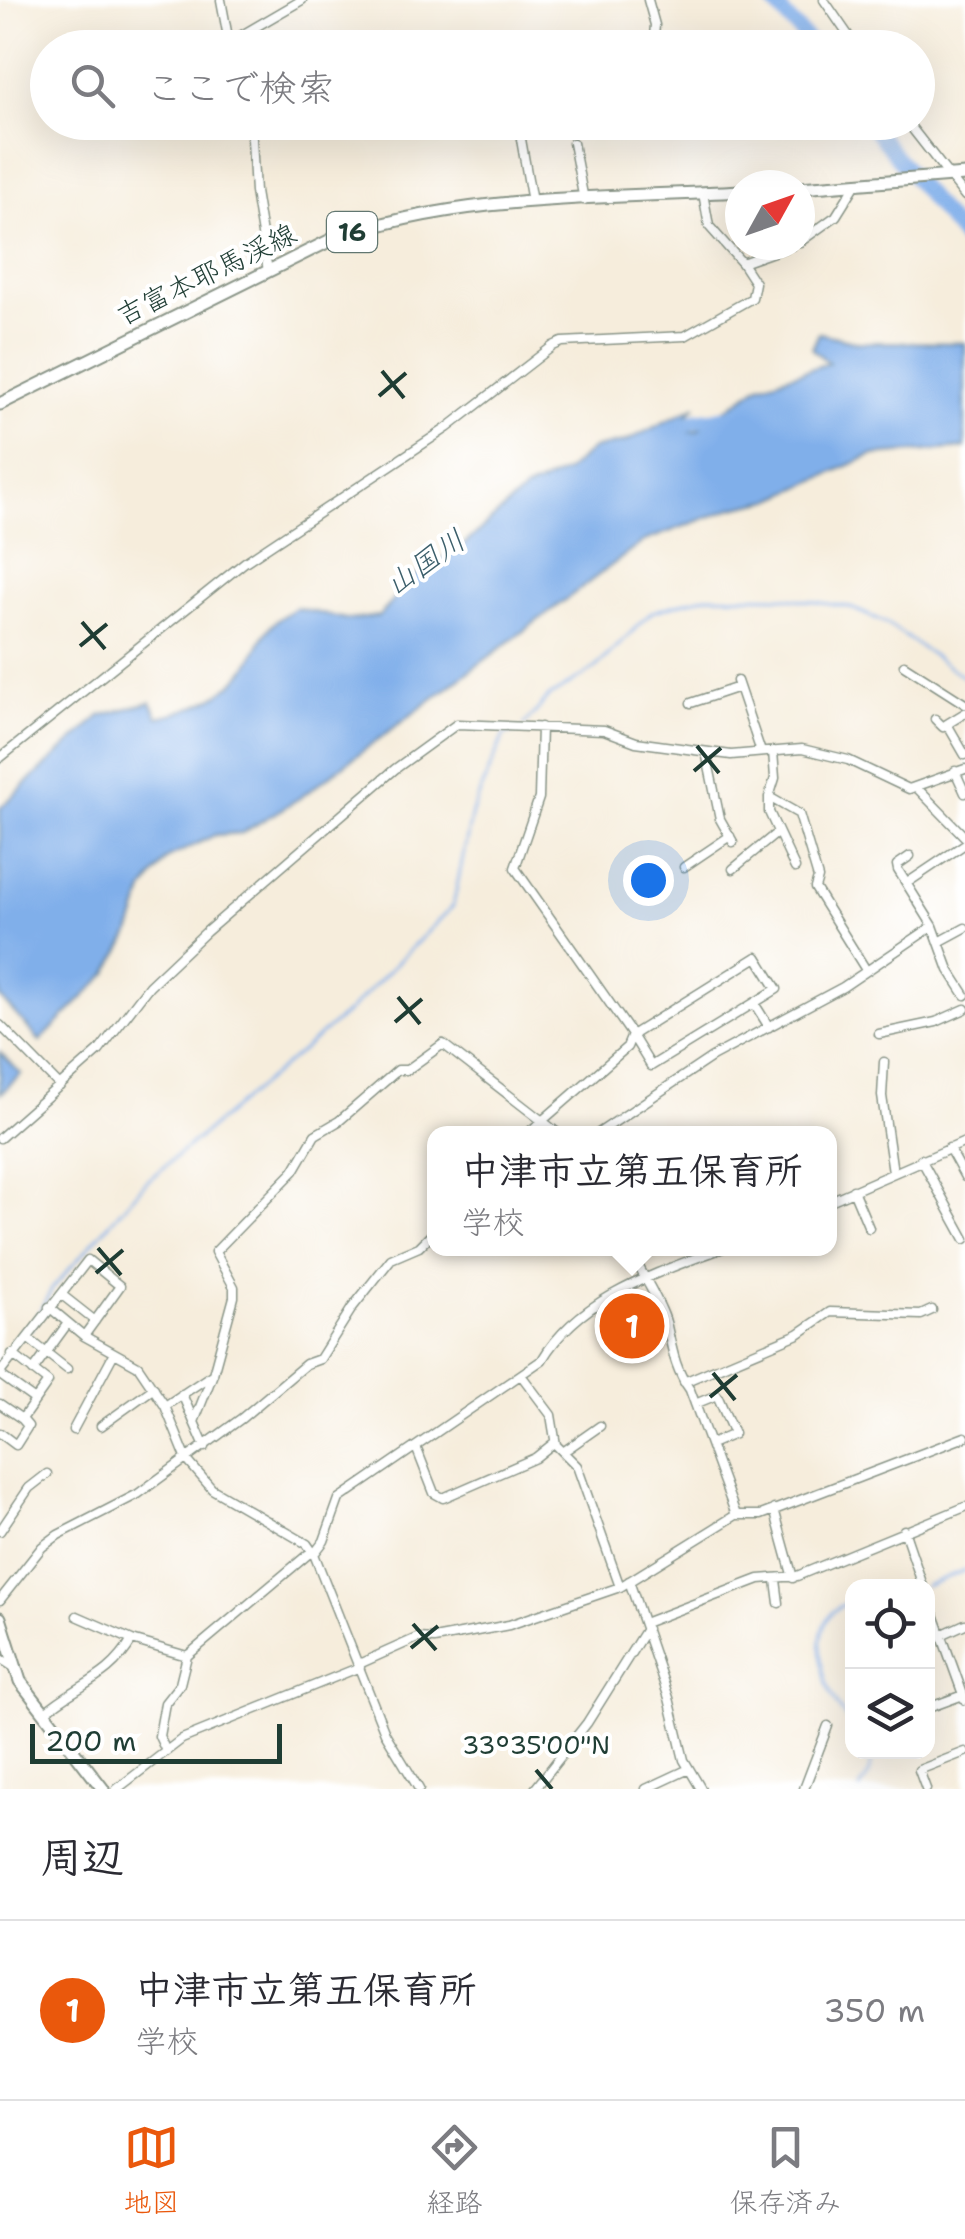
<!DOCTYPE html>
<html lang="ja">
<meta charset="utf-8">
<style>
:root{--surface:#fff;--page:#f2f2f3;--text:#2b2b33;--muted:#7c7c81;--line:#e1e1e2;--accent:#ea580c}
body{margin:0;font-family:"Shantell Sans","Klee One",sans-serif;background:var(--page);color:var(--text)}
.controls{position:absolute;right:30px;bottom:30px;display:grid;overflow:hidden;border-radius:20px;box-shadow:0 10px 40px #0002}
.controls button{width:90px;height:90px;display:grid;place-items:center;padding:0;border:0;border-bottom:2px solid var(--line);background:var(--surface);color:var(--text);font:50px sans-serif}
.compass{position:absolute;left:725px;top:170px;width:90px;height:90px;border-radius:50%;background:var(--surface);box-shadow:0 10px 40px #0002;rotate:50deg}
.scale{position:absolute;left:30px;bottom:25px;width:252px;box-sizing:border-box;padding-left:10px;border:5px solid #1f3d34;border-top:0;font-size:28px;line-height:35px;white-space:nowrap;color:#1f3d34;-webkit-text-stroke:8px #fff;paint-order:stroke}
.you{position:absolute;left:648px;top:880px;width:35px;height:35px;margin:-25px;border:8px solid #fff;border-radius:50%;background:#1a73e8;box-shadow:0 0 0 15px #1a73e833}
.badge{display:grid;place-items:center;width:65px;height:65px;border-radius:50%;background:var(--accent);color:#fff;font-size:32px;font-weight:700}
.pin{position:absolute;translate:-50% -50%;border:5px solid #fff;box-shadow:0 2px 10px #0006}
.popup{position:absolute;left:427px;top:1126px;width:410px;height:130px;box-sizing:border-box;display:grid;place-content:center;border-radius:20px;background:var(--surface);filter:drop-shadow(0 2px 8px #0005);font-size:32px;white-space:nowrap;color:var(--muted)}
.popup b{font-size:38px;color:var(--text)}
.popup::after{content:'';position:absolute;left:50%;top:100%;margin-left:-20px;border:20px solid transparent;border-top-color:var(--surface)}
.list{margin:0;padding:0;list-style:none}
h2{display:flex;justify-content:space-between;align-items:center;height:130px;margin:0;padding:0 40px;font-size:42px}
h2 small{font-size:32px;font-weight:400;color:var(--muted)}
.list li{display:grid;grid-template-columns:65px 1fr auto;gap:30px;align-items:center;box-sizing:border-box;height:180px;padding:0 40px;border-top:2px solid var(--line)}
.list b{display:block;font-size:38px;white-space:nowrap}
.list p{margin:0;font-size:32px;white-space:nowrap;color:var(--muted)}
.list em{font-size:32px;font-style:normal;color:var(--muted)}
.icon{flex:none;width:55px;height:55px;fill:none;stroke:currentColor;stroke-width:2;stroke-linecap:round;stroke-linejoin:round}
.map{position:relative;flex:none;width:965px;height:1789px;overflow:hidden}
.search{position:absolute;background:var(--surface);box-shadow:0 10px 40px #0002;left:30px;right:30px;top:30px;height:110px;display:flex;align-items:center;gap:25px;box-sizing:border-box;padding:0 35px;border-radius:55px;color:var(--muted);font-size:38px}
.sheet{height:310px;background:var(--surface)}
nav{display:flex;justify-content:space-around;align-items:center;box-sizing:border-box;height:140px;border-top:2px solid var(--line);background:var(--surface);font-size:28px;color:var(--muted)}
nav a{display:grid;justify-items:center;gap:5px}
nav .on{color:var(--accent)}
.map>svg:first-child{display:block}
.water{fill:#80afea;stroke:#50768f;stroke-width:2.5}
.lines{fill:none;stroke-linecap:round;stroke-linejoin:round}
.stream{stroke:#80afea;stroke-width:2.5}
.river{stroke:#80afea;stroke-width:15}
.street-casing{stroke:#8a9588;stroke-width:11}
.primary-casing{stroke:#8a9588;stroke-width:15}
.street{stroke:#fff;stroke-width:8}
.primary{stroke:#fff;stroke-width:11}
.ticks{fill:none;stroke:#1f3d34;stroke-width:4}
.labels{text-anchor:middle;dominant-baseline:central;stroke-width:8;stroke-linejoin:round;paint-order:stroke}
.shield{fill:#fff;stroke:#627771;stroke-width:2.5}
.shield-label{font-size:25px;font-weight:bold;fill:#1f3d34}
.street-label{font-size:28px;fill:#1f3d34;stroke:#fff}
.water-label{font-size:30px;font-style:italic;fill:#3c5f6b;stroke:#fff}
.ticks-label{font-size:25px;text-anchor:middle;fill:#1f3d34;stroke:#fff;stroke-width:8;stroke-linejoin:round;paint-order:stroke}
</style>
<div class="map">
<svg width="965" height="1789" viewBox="0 0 965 1789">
<rect width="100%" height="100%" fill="#fff"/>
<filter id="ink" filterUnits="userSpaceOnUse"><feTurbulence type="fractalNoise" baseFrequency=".01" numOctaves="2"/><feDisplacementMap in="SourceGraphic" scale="20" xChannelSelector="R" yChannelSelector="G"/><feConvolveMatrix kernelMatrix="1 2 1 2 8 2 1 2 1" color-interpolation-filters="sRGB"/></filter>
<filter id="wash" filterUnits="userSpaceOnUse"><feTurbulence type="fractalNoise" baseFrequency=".0048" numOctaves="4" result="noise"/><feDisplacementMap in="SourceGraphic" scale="40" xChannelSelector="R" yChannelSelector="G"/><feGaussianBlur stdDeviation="2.25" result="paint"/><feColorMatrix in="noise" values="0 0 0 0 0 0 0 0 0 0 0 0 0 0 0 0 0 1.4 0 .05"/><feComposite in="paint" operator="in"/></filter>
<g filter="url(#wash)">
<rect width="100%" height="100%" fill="#f6eddc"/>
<path class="water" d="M819 333 858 342 965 343V448L872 455 771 500 733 508 644 541 301 797 242 833 215 835 166 859 144 891 130 934 108 973 40 1041 0 997V808L100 716 151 702 158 717C190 711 228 696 247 667 266 636 261 627 296 608L350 620 379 616 416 575 466 543 525 490 566 472 592 449 625 442 696 406 672 432 696 431 760 385 829 363 812 349Z
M0 1052 21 1074 0 1094Z"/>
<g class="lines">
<path class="stream" d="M524 725 549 697 594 669 652 612 706 596 782 597 849 607 886 623 965 678
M30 1329 52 1289 146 1182 350 1010 453 906 472 812 504 735 518 730
M925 1586 965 1570
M852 1602C799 1613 822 1700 852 1723
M860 1789 869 1775 873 1752"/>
<path class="river" d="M771 0 815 48
M868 122 965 241
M658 437 697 420 727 417"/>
</g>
</g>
<g filter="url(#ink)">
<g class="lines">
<g class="street-casing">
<path id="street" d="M221 0 230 48
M648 0 655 25 653 48
M824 0 857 48
M230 42 302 0
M251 122 255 192 268 271
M518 122 532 202
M907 122 965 196
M573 143 584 200
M703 193 709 226 742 263 793 245
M800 242 836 216 856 184
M904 665 965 704
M737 681 761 752
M691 703 739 687
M965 713 947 724 965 755
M935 719 943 727 947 724
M773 751 775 778 769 797 799 814 818 878 815 888 866 970
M706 752 720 819 733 842
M0 758 245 562 447 428 553 346 562 342 685 336 752 298 755 283 742 263
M955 771 965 793
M917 788 965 837
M769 797V812L795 868
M910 856 897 865 898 870 933 926
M684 867 730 836
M733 869 778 832
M907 883 965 844
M941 941 965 928
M754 1003 651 1066 632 1035 757 957 777 989 754 1003 769 1027
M0 1025 60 1086
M879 1034 936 1022 965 1009
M884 1062 882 1096 893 1172
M527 1134 627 1047 632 1035 515 868 539 798 541 727
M597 1134 712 1057 843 987 933 926 949 970 965 995
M0 1138 99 1051 149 986 206 932 395 769 457 724 604 730 636 742 731 755 802 749 848 760 909 789 965 769
M949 1148 965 1177
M921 1159 965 1239
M853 1190 869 1228
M830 1201 965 1142
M630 1248C640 1273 659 1298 666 1322 672 1347 674 1368 690 1390L736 1515
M62 1295 95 1321
M49 1307 84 1336 138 1366 165 1406 187 1460 212 1489 307 1544 314 1554 385 1733 419 1789
M30 1340 67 1369
M33 1371 68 1323
M0 1373 88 1260 120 1286 84 1336
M0 1375 35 1400
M521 1375 551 1415 556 1445 577 1466 620 1587
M684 1382 798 1334 830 1312 921 1315 932 1310
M182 1394 194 1422
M0 1404 22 1419
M695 1404 717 1395 734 1434 711 1444
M165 1406 213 1374
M101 1426 154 1388
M73 1430 113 1355
M0 1433 16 1445 28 1426 22 1419 48 1382 12 1354
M205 1447 194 1422 213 1374 234 1297V1287L215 1252 294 1171 315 1135 339 1121 398 1070H407L443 1044 559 1134
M416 1447 434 1493 443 1498 535 1458 555 1442
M563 1452 600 1426
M774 1509 793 1578
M904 1530 923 1586
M0 1531 29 1488 47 1474
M314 1554 324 1541 339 1499 542 1360C579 1297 657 1273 723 1248
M776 1580 779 1603
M629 1581 669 1698 684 1760 701 1789
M928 1598 965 1700
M0 1600 42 1547 58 1535 138 1494 242 1418 306 1364 320 1359 352 1308 391 1259 419 1247 434 1232
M77 1616 132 1640 187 1656
M644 1623 759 1579 797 1576 965 1507
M928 1641 965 1624
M0 1658 12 1666
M359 1664 417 1638 434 1639 509 1625 620 1587 736 1515H761L965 1437
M928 1708 963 1695
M44 1713C77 1684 109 1680 132 1640
M165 1749 159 1736 165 1703 180 1684 187 1656 312 1551
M117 1789 182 1739 360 1667
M535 1789 587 1723 646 1629
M646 1789 689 1769
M804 1789 828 1726
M926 1789 919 1770 965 1752"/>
</g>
<g class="primary-casing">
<path id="primary" d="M800 188 965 175
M0 404 333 239C463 193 605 199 740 191
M0 1618 20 1681 103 1789"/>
</g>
<use href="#street" class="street"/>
<use href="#primary" class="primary"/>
</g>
</g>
<path class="ticks" d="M382 371 404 398M379 396 406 373M82 622 105 649M80 646 107 624M697 746 719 773M694 771 721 748M398 997 420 1024M395 1022 422 999M98 1248 121 1275M96 1273 123 1250M713 1373 735 1400M710 1397 737 1375M413 1624 436 1650M411 1648 438 1626M536 1770 552 1789"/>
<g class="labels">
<rect class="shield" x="327" y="212" width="50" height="40" rx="8"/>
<g class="shield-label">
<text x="352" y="232">16</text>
</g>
<g class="street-label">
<text transform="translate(206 274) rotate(-26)">吉富本耶馬渓線</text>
</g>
<g class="water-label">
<text transform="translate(425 562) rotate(-35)">山国川</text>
</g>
</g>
<g class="ticks-label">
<text x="536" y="1754">33°35'00"N</text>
</g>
</svg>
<div class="controls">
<button><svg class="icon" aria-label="locate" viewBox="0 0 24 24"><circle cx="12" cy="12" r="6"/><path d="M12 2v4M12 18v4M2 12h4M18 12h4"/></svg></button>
<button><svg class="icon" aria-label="layers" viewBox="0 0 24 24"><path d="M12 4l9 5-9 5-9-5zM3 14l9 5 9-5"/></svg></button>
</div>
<svg class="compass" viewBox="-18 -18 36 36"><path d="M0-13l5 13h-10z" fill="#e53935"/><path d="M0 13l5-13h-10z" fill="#7c7c81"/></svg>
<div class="scale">200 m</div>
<div class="you"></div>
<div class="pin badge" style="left:632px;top:1326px">1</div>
<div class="popup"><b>中津市立第五保育所</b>学校</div>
<div class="search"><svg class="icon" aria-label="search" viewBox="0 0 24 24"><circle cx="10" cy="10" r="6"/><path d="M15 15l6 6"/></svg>ここで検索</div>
</div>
<section class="sheet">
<h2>周辺<small></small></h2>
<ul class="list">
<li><span class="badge">1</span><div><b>中津市立第五保育所</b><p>学校</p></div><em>350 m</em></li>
</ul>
</section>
<nav>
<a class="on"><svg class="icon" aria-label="map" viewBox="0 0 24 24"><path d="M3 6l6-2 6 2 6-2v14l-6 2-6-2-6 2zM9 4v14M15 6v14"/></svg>地図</a>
<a><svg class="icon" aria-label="directions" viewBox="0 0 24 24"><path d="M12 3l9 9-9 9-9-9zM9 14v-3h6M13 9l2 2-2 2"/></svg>経路</a>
<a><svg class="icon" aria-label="saved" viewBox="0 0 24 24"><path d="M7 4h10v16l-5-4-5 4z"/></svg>保存済み</a>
</nav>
